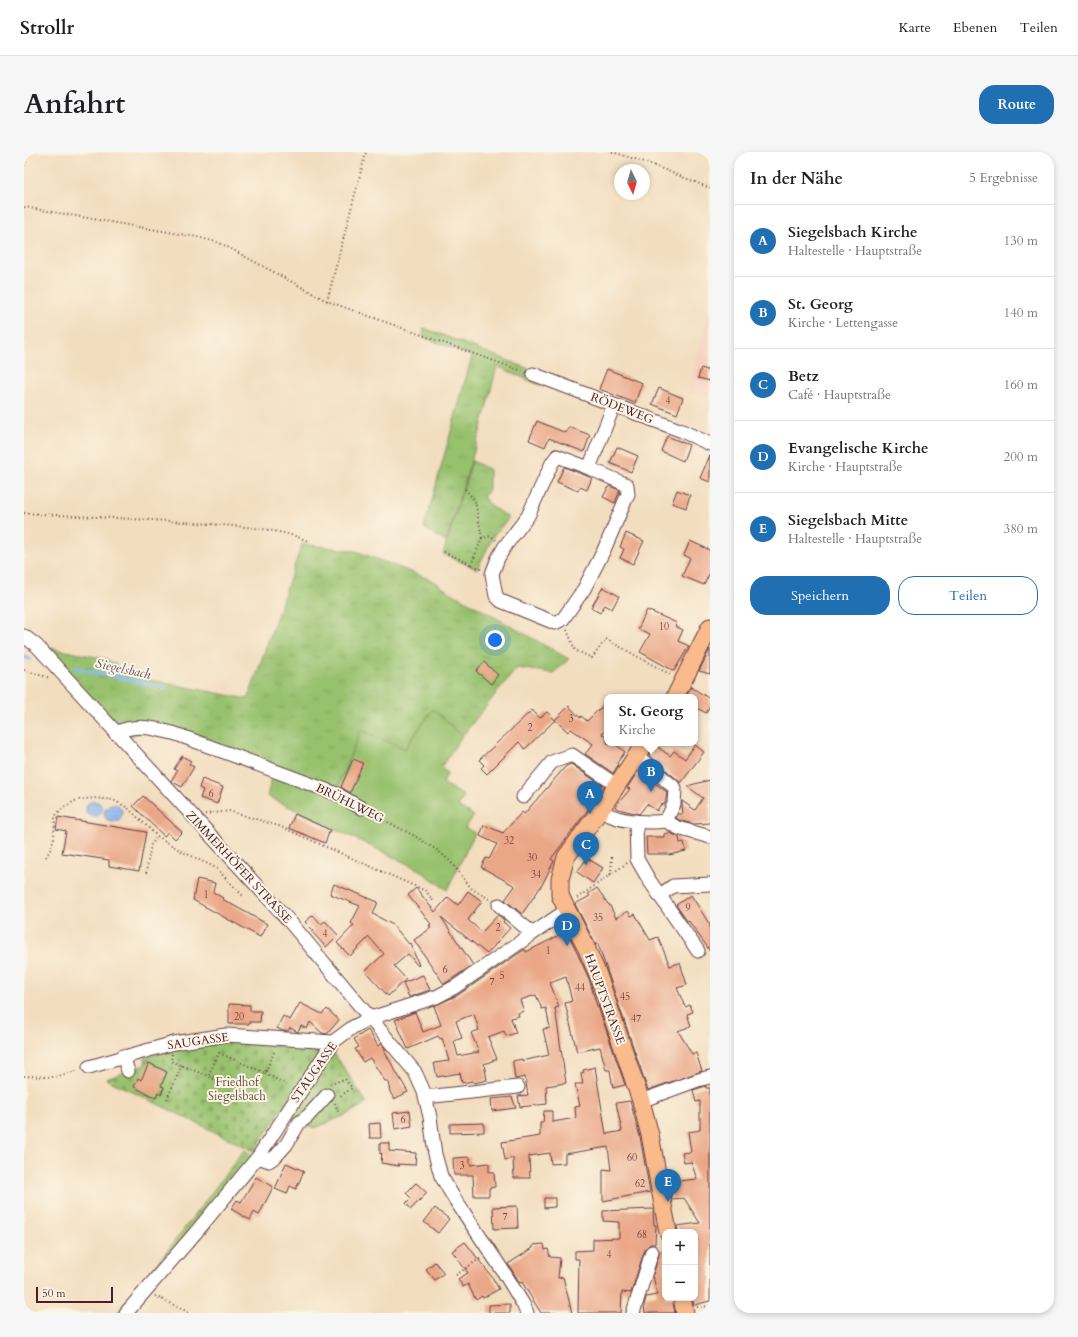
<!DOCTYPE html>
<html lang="de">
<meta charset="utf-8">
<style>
:root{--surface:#fff;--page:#f6f6f6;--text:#202124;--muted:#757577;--line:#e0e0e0;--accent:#1f6fb2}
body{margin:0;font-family:Cardo,serif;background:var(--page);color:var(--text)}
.controls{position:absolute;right:12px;bottom:12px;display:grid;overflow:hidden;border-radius:8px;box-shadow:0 2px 6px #0003}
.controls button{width:36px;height:36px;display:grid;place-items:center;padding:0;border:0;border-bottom:1px solid var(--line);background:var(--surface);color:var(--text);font:20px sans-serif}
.compass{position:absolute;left:590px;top:12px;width:36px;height:36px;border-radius:50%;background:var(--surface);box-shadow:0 2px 6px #0003;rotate:175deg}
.scale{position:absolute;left:12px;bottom:10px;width:77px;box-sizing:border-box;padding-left:4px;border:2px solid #4a1f2b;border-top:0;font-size:11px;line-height:14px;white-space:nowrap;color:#4a1f2b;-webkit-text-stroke:3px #fcf5e5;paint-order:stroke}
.you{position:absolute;left:471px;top:488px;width:14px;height:14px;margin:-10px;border:3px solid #fff;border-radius:50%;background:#1a73e8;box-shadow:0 0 0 6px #1a73e833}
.badge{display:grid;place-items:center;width:26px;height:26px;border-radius:50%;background:var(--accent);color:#fff;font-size:13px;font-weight:700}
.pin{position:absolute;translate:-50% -33px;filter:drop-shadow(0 1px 2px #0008)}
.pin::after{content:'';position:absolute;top:21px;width:14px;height:12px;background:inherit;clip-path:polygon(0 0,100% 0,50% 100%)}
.popup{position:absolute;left:580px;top:542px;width:94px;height:52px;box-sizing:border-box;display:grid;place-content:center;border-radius:8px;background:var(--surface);filter:drop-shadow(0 1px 3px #0005);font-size:13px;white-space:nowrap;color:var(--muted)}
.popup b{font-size:15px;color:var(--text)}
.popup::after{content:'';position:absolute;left:50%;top:100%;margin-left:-8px;border:8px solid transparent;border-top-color:var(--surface)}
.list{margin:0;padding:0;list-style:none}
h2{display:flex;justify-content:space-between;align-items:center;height:52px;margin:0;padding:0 16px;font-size:17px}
h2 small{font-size:13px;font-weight:400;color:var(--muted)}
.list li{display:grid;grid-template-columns:26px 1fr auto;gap:12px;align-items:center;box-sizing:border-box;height:72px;padding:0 16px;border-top:1px solid var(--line)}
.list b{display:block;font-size:15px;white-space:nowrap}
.list p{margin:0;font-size:13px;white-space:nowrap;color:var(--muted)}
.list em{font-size:13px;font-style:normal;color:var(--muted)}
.actions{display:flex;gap:8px;padding:12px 16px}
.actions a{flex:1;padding:9px 0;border:1px solid var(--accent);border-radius:16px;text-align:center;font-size:14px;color:var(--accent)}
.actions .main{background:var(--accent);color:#fff}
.map{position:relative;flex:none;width:686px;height:1161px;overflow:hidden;border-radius:16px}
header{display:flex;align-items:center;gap:24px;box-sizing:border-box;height:56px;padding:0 20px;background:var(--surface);border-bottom:1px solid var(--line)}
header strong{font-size:19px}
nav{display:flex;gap:22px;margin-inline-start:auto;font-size:14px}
.intro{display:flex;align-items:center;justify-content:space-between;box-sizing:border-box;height:96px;padding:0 24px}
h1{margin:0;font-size:28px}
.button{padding:10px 18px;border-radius:16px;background:var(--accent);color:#fff;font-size:14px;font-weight:700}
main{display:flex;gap:24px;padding:0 24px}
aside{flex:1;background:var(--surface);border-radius:16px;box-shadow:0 2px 6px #0003}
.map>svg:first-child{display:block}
.built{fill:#f5d2c2}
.grass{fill:url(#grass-tufts);stroke:#70704c}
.cemetery{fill:url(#cemetery-stones);stroke:#70704c}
.park{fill:url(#park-crowns);stroke:#70704c}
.garden{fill:#97c16d;stroke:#70704c}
.water{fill:url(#water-rules);stroke:#6a6c90}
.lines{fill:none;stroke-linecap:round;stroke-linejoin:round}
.stream{stroke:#89b9f4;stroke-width:3}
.building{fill:#eaa788;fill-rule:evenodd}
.minor-casing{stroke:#633c41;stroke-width:15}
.major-casing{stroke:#633c41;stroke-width:19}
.path{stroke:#633c41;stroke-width:2;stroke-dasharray:1 3;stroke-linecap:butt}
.minor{stroke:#fff;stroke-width:13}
.major{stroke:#fabb8c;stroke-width:17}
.labels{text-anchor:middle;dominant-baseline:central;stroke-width:4;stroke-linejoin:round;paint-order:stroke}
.number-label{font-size:10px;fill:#724142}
.street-label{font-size:12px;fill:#4a1f2b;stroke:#fcf5e5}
.park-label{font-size:12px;fill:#61503f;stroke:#fcf5e5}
.water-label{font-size:13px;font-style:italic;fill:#5d4d67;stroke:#fcf5e5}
</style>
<header>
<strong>Strollr</strong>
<nav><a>Karte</a><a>Ebenen</a><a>Teilen</a></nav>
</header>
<div class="intro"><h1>Anfahrt</h1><a class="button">Route</a></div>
<main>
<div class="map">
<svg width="686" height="1161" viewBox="0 0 686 1161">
<defs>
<pattern id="grass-tufts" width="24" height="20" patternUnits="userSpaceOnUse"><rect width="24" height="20" fill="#97c16d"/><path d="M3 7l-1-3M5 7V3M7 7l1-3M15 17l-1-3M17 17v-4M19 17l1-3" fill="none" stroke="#84a55f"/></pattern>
<pattern id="cemetery-stones" width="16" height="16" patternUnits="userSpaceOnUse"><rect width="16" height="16" fill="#97c16d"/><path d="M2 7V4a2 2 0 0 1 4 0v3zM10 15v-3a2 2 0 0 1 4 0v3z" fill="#84a55f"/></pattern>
<pattern id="park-crowns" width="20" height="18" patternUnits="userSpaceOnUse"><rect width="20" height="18" fill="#97c16d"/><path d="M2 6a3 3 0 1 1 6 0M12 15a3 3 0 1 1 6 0" fill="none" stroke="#84a55f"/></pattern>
<pattern id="water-rules" width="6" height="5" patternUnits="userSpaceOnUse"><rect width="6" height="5" fill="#89b9f4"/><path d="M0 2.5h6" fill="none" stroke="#7296c6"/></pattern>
</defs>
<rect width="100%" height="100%" fill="#fcf5e5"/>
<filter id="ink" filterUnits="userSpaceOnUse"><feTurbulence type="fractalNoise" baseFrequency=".025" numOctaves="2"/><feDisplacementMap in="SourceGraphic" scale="8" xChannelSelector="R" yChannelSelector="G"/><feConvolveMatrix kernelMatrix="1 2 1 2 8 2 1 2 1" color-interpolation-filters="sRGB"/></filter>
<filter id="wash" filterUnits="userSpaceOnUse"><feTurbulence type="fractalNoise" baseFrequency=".012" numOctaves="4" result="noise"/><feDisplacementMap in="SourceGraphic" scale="16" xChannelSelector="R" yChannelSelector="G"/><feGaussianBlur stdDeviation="0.9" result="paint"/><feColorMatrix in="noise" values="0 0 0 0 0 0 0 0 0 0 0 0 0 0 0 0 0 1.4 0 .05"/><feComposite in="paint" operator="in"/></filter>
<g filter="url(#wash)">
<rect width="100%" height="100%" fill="#f2ddbe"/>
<path class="built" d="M686 154V245L664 240Z"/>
<path class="grass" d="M400 176 521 223 517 234 473 214 456 280 422 390 400 376 448 204 399 185Z
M278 392 332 399 410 429 419 436 545 507 529 521 493 516 438 584 409 557 381 597 312 638 123 578 100 587 15 494 83 507 111 525 224 547Z
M220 998 229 1003 98 1161H93L150 1090Z"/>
<path class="cemetery" d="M201 889 299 897 230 999 82 927 121 913V904Z
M310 901 343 951 322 963 291 976 275 971 265 964Z"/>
<path class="park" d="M448 309 465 317V338L459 345 468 355 485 366 470 383 453 417 419 402Z"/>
<path class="garden" d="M409 557 438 584 417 615 423 621 419 631 440 644 434 654 450 664 441 676 451 681 423 738 394 717 243 644 251 615 312 638 337 578 381 597Z"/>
<path class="water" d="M62 657a8 8 0 1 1 16 0a8 8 0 1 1-16 0Z
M80 661a9 9 0 1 1 18 0a9 9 0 1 1-18 0Z"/>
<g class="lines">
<path class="stream" d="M0 505 6 507
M51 516 143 536"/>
</g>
<g id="blocks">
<path class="building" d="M677 216 686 219V229L674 226Z
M583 217 618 231 611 251 575 237Z
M635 236 659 246 653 262 628 252Z
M513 269 542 281 545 275 566 283 560 300 525 286 521 295 505 288Z
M643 284 665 293 659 309 637 299Z
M593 295 614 304 607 320 586 311Z
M686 303V330L676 326Z
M540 315 568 326 563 338 556 335 554 339 533 330Z
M585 334 596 338 591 351 579 345Z
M653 338 666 343 662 356 648 351Z
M602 381 620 389 609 412 596 406 600 397 596 395Z
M666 389 686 398V420L680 433 658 424 666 406 660 403Z
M579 435 595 444 588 457 581 453 576 461 567 456Z
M623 458 653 471 651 474 659 478 654 489 665 494 650 519 616 500 626 482 614 477Z
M686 497V522L675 519Z
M460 510 474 523 467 532 452 519Z
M667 535 686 547V555L682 561 671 555V545H662Z
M583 548V577L578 582 583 586V591H590L601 600 593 611 594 613 589 621 561 602 569 592 547 577 544 580 531 568 545 554 556 566 557 564 563 569 575 557H576Z
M508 558 516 566 523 560 531 568 501 597 495 590 463 622 457 616 460 613 455 608Z
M631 593 646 604 650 599 661 607 671 593 680 600 657 631 625 603Z
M158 604 167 609 165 612 170 615 158 635 147 629 153 619 150 617Z
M329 607 339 611 326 641 317 635Z
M547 612 580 635 562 654 565 656 527 707 530 709 518 733 498 762 481 748 491 734 457 715 462 706 465 707 473 692 456 684 460 673 479 681 498 660 500 662 542 614Z
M614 619 643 640 641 652 636 653 633 659 623 652 615 662 594 657 591 655 606 637 603 636Z
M178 627 199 635 193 652 176 646 179 638 175 636Z
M686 628V671L670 672 657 669 652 666 654 662H659L658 654V649L671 658 679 646 663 634Z
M119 644 158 680 151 687 144 680 140 684 109 654Z
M271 662 306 678 301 691 265 676Z
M34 665 122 680 115 719 85 714V708L38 701 42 679 32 677Z
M646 681 655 685 656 691 660 690 662 699 645 703V702H623L622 685H640V682Z
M563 706 579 716 569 731 553 720Z
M173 727 191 731 189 740 199 746 198 747 243 772 236 785 169 748Z
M310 732 354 750 349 762 369 773 385 792 386 791 395 813 394 814 384 802 370 814 382 827 364 844 341 819 360 802 345 785 326 804 313 791 330 773 327 771 336 754 306 742Z
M392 736 411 760 424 745 434 753 444 739 458 749 444 768 458 780 474 763 480 768 479 770 486 776 463 802 417 765 449 813 420 832 390 788 407 776 405 773 407 772 384 743Z
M573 736 584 752H585L592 766 604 759 607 764 611 762 626 788 634 785 646 814 656 811 663 833 653 836 661 855 666 853 669 860 663 862 667 874 654 879 668 902 672 901 678 919 624 938 574 792 572 793 551 752 566 744 564 742Z
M667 743 686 773V799L664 768 663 769 652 753Z
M289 763 297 772 301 769 314 783 302 795 288 780 290 779 281 770Z
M538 780 544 781 565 827 573 854H574L601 933 589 936 586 918H582L576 895 553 900 541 851 548 849 542 825 526 831 535 855 531 856 542 931 522 934 523 952 496 955 494 944 504 943 501 925 491 927 489 912V909L498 907V909L525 903 519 877 526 876 522 856 518 857 512 843 496 848 500 859 494 861 495 864 487 866 492 881 482 884 480 879 464 885 473 907 460 912 463 928 450 931 449 929 438 931 436 921 413 925 410 911 425 909 418 886 416 887 414 884 384 897 371 868 391 860 399 880 417 873 410 854 434 843 501 797 502 800 532 785ZM450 862 455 878 447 881 455 900 434 904 430 889 438 886 432 869Z
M399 823 406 838 385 845 379 831Z
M276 851 298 862 303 857 315 868 303 882 298 881 286 870 283 877 277 874 274 880 266 876 264 879H259L253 876 259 864 266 868Z
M205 852 226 853V859H237L236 870H225V872H205Z
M344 878 354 894 357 891 362 898 360 899 384 940 370 947 366 940 364 929H361L346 906 339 910 331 897 335 895 330 887Z
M125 911 143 920 137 934 140 935 137 943 134 941 132 946 110 935 114 926 117 928Z
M571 915 582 982 598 979 592 951 606 949 616 985 626 1040 579 1049V1017L587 1018 584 995 541 1002V1011L527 1012 526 1001 505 1004 506 1026H490L489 1006 481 1008 478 990 516 984V971H519L520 959H528V970L552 966 551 955 556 954 551 932H559L557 921 560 920 559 918Z
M682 934V936H686V1149L670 1153 668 1146H671V1080H654L653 1074 676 1071 660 1046 648 1047 645 1030 673 1027 667 1010 660 1011 658 1001 667 1000 664 980 676 978V949L672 950 669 938Z
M488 945 492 956 468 959 467 947Z
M386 959 388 974 371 977 369 961Z
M356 971 357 986H346L345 972Z
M460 971V980L426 981V972Z
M356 991H365V999L392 1001 391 1013 373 1012 375 1014 357 1011 358 1001 356 1002Z
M446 1005V1013L465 1011V1020H470L471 1035 465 1036V1044H450L449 1023H430L429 1006Z
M262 1011 280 1019 272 1037 266 1034 263 1042 251 1037Z
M232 1025 249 1035 235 1063 230 1060 226 1068 207 1057 213 1048 217 1050Z
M392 1031 403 1041 387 1057 382 1051 387 1046 382 1041Z
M520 1046H531V1055L520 1056Z
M493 1054 494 1076 470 1077 469 1055Z
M411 1056 425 1067 414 1081 400 1070Z
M629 1057 630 1073H632L631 1092H626L621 1097 607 1141 598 1140 597 1161H554L555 1107H551V1099L569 1098V1087L595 1086V1070L579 1069V1059Z
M441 1090 468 1125 475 1137 459 1146 458 1144 452 1148 444 1132 439 1135 434 1127 444 1121 428 1099Z
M520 1092 521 1098 524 1097 526 1105 536 1106 534 1126 539 1125 548 1161H517L498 1130 496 1131 484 1112 509 1096V1093Z
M641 1098V1146H648L651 1161H621L620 1154 622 1145 633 1143 629 1123 636 1099Z
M411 1110 420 1121 411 1128 402 1117Z
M486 1152V1161H465V1153Z"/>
</g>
</g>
<g filter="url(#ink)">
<use href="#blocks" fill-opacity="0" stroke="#633c41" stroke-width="1"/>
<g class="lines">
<g class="minor-casing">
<path id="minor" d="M509 222 658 279 686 292
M565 316 603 333 604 342 580 398 560 437 539 467 531 471 477 449 472 444 468 422 474 406 481 394 504 364 528 311 533 304 565 316 590 253
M0 484 13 494 266 770 391 920 400 940 406 965 411 1002 417 1024 430 1046 479 1119 499 1152 503 1161
M91 581C114 571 130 576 152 582L313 642 337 656
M499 645 528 610 548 603 592 633
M577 657C580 660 584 663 588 664 602 670 627 671 642 669L650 652 651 636 612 603
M612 669 613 707 625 728 674 799
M642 669 654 676 686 685
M636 743 649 734 686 732
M475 753 508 781
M99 904 104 919
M65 915 150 891 202 883 309 890
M401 945 494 935
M617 949 674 928 686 925
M234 1005 245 1009 252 1004 262 993 275 971 284 964 303 943
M102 1161 173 1079 234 1005 309 890 329 875 347 866 412 845 431 835 543 758
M609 1161 628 1100"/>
</g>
<g class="major-casing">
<path id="major" d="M651 545 686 475
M621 591 577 657 542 705 536 727V743L543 758 562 795 574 823 617 949 626 983 644 1080
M658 1146 661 1161"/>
</g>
<path class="path" d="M588 0 621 10 686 36
M0 14 4 0
M0 55 173 85 196 91 303 149 498 219
M303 149 342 0
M441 337 451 349 458 386
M0 361C62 365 124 367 186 372 219 375 254 376 284 389
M420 400 457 417
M447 413 458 386 467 384 472 388
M543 478 551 498 568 506 582 487 647 523
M0 518 26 526
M346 661 389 683 413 698 426 709 448 737 465 747
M181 662 205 659 255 674 402 739 410 750
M22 705 27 696 30 685 31 664 40 655 53 648 70 646 89 648 104 656 133 684 159 700 192 716 220 745
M122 721 127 693 133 684
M587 722 588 703
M553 746 603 711
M148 902 147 909 184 924
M241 921 262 933
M0 924 31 925 55 918
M306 932 321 927 328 936 315 945
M230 945 184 924 195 901 241 921 251 898
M143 947 158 913
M311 951 315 962
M432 1123 457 1106
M131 1144 166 1161
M673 1155 686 1154"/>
<use href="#minor" class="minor"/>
<use href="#major" class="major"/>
</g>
</g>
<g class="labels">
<g class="number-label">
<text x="644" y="249">4</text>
<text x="640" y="475">10</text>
<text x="547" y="567">3</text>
<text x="506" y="576">2</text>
<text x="187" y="642">6</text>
<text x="485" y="689">32</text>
<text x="508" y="706">30</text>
<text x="512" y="723">34</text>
<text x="182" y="743">1</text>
<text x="664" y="756">9</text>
<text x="574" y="766">35</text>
<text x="474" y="776">2</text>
<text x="301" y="782">4</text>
<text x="524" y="799">1</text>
<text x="421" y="818">6</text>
<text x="478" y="824">5</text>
<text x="468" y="830">7</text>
<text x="556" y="836">44</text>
<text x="601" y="845">45</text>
<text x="215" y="865">20</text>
<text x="612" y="867">47</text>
<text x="379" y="968">6</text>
<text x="608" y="1006">60</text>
<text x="438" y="1014">3</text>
<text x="616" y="1032">62</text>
<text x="481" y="1065">7</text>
<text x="618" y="1083">68</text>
<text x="585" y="1103">4</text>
</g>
<g class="street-label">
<text transform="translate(598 256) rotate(21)">RÖDEWEG</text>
<text transform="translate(326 651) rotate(26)">BRÜHLWEG</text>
<text transform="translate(215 715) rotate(47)">ZIMMERHÖFER STRASSE</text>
<text transform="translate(581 847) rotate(70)">HAUPTSTRASSE</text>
<text transform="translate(174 889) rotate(-8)">SAUGASSE</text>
<text transform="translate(290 920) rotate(-55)">STAUGASSE</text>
</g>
<g class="park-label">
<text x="213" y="930">Friedhof<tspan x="213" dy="14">Siegelsbach</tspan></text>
</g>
<g class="water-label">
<text transform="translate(99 517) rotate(12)">Siegelsbach</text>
</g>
</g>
</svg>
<div class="controls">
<button>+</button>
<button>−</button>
</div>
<svg class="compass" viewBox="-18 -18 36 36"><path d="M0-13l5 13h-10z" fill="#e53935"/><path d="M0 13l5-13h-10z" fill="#757577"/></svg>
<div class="scale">50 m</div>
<div class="you"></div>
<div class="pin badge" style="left:566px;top:662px">A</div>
<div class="pin badge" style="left:627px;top:640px">B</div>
<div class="popup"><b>St. Georg</b>Kirche</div>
<div class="pin badge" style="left:562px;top:713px">C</div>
<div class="pin badge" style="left:543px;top:794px">D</div>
<div class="pin badge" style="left:644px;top:1050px">E</div>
</div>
<aside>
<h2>In der Nähe<small>5 Ergebnisse</small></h2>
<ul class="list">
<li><span class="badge">A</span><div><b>Siegelsbach Kirche</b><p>Haltestelle · Hauptstraße</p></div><em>130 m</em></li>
<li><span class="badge">B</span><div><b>St. Georg</b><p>Kirche · Lettengasse</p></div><em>140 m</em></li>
<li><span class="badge">C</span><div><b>Betz</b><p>Café · Hauptstraße</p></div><em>160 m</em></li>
<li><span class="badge">D</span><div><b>Evangelische Kirche</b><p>Kirche · Hauptstraße</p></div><em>200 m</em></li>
<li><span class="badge">E</span><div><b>Siegelsbach Mitte</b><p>Haltestelle · Hauptstraße</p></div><em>380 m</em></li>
</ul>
<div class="actions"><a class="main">Speichern</a><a>Teilen</a></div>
</aside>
</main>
